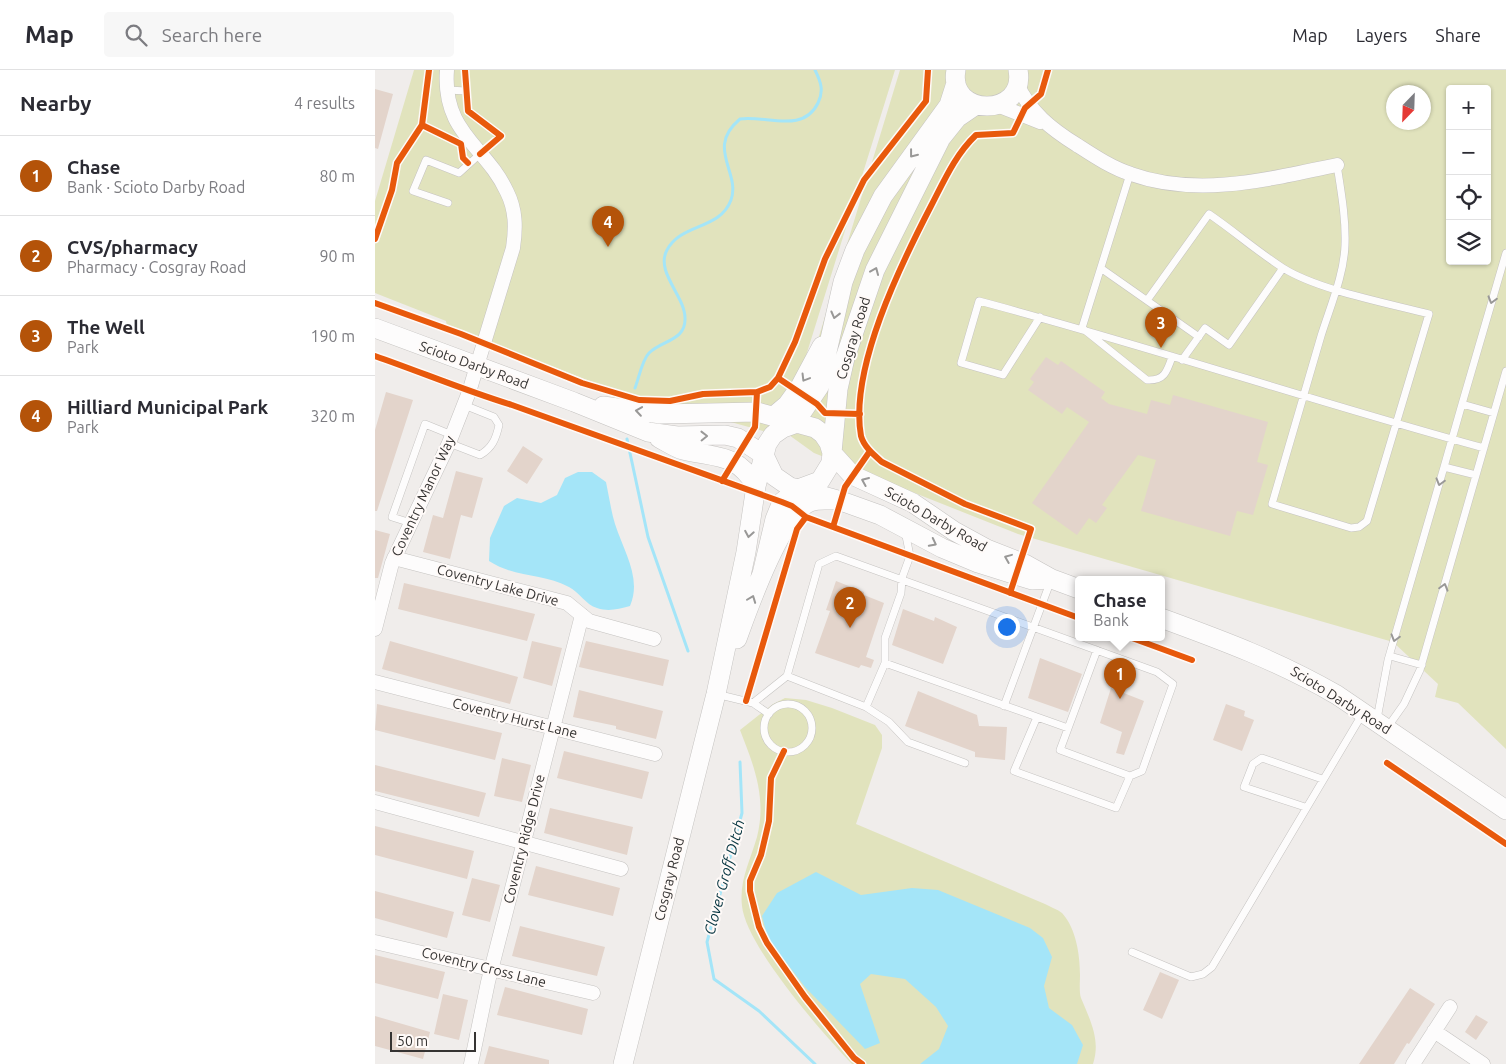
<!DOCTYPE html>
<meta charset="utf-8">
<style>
:root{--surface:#fff;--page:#f7f7f7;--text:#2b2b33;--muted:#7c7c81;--line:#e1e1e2;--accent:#b45309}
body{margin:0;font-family:Ubuntu,sans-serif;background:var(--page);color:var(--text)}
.controls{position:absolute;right:15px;top:15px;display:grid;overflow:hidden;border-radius:5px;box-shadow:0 1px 4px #0004}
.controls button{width:45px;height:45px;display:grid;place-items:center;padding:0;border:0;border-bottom:1px solid var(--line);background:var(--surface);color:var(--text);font:25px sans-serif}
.compass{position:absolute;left:1011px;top:15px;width:45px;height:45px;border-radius:50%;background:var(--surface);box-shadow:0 1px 4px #0004;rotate:203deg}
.scale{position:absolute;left:15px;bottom:12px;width:86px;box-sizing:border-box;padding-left:5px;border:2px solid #353332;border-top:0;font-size:14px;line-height:18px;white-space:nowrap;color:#353332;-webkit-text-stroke:4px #fffaf8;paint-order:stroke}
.you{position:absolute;left:631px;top:556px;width:18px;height:18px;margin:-12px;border:4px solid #fff;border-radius:50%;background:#1a73e8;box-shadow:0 0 0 8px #1a73e833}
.badge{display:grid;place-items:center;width:32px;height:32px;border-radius:50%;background:var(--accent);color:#fff;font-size:16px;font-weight:700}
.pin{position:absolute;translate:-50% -41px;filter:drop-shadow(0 1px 2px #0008)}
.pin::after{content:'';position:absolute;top:26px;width:18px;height:15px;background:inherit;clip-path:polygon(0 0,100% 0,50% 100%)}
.popup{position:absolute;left:700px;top:506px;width:90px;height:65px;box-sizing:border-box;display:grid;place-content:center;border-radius:5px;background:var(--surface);filter:drop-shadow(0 1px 4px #0005);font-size:16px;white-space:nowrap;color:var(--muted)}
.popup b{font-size:19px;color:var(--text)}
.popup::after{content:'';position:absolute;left:50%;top:100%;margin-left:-10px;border:10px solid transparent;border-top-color:var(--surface)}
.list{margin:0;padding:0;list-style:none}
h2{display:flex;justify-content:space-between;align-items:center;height:65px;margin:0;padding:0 20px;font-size:21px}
h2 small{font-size:16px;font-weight:400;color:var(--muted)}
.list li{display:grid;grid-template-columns:32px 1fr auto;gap:15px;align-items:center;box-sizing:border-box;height:80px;padding:0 20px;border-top:1px solid var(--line)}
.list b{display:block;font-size:19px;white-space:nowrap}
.list p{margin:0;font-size:16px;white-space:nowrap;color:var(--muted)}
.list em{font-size:16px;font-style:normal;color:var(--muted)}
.icon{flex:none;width:28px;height:28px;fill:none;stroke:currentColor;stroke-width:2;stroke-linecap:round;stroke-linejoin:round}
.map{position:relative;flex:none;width:1131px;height:994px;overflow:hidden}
header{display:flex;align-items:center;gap:30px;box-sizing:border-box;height:70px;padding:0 25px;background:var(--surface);border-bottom:1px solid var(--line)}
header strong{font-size:24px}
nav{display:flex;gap:28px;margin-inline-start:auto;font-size:18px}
.search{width:350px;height:45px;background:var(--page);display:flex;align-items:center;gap:12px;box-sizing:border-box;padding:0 18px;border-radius:5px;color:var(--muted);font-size:19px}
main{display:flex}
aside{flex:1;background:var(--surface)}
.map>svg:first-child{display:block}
.green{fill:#e1e3bd;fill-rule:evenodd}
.water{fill:#a4e5f8}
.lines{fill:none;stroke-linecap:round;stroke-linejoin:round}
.stream{stroke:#a4e5f8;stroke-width:3}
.building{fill:#e3d4cb}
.service-casing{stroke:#c5c3c1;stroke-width:8}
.minor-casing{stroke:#c5c3c1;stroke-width:15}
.secondary-casing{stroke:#c5c3c1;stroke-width:20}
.service{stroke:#fdfcfc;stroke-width:7}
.minor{stroke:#fdfcfc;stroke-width:14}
.secondary{stroke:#fdfcfc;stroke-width:19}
.cycleway-casing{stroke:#fffaf8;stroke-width:9}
.cycleway{stroke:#e8590c;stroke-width:6}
.oneway{stroke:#999897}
.labels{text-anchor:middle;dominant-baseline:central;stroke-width:4;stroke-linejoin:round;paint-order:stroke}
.street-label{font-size:14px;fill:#353332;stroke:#fffaf8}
.water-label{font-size:15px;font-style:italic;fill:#063540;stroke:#fffaf8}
</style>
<header>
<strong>Map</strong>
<div class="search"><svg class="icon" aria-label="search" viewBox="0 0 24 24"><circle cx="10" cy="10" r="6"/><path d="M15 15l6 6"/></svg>Search here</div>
<nav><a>Map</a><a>Layers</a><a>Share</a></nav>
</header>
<main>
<aside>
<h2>Nearby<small>4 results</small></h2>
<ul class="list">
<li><span class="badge">1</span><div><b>Chase</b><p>Bank · Scioto Darby Road</p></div><em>80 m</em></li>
<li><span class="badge">2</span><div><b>CVS/pharmacy</b><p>Pharmacy · Cosgray Road</p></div><em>90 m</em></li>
<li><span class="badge">3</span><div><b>The Well</b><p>Park</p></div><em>190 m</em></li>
<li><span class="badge">4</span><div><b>Hilliard Municipal Park</b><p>Park</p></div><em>320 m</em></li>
</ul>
</aside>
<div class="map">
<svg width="1131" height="994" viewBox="0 0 1131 994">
<rect width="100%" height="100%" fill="#f0edeb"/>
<path class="green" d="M39 0H520L406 366 230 317 72 256 71 251 0 223V131Z
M525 0H1131V679L1083 633 1060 627 1063 614 1018 572 643 464 439 383 414 365ZM1075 19H1112V191H1075ZM1018 22H1048V52H1018Z
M410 628 431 630 457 638 500 655 507 665V678L481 754 670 834C675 837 682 839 687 843 701 858 705 885 705 905 705 912 704 922 706 928 715 950 726 970 718 994H477C448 964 371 876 367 836 364 811 375 791 382 767 392 728 379 696 365 660L398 634Z"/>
<path class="water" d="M203 402H217L231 412C234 426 236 441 240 454 249 482 267 508 255 536 243 539 234 542 222 538 211 535 204 522 194 517 168 503 140 508 114 491L115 468 129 436 142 428 166 433 182 425 190 408Z
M441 802 486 825 537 818 563 820 655 858 668 868 677 887 669 916 674 938 697 955 708 975 702 994H545L564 979 573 956 561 937 530 909 496 904 485 914 505 973 490 979 430 917 393 869 387 846 402 823Z"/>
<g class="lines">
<path class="stream" d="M260 318C264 308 267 290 274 283 287 270 311 271 310 248 310 226 280 202 292 180 306 153 345 160 356 130 366 102 330 78 365 49 391 45 428 64 443 33 449 21 446 12 440 0
M252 369 273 467 313 581
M365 692 367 743 332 872 339 909 384 941 440 994"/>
</g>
<path class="building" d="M0 19 18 24 3 79 0 78Z
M671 287 683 295 686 291 730 322 726 328 734 334 772 344 776 330 795 335 798 325 893 352 882 392 893 395 878 445 862 441 855 466 766 441 781 390 763 385 727 435 732 438 721 453 714 448 702 465 657 433 714 352 692 337 687 344 653 320 659 312 655 309Z
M11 322 38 330 2 441H0V360Z
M148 376 168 389 152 414 132 401Z
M81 401 108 408 97 448 86 445 75 489 48 482 58 445 68 448Z
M0 460 15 464 3 508H0Z
M461 511 489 522V525L509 533 491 587 499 590 496 598 486 595 484 598 440 583 455 541 451 540Z
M29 513 160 544 152 571 23 539Z
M528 539 559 551 560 547 582 557 568 594 517 575Z
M15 571 143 607 135 634 7 599Z
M157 571 187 578 177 616 148 608Z
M211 571 294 590 288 616 204 597Z
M665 588 707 604 693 642 653 628Z
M736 618 769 631 749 685 741 683 747 662 725 653Z
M204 620 288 641 281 669 241 659V656L198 647Z
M543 621 602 645 604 656 632 657 630 690 600 687V682L530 656Z
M2 634 127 663 120 690 0 660Z
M851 634 870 641 869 646 879 650 867 681 838 670Z
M189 681 274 702 267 729 182 708Z
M127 688 156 695 147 732 119 726Z
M0 695 111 723 104 747 0 721Z
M175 738 258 757 252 785 169 763Z
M0 756 99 781 92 809 0 785Z
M161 796 245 818 238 846 153 825Z
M97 808 125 815 115 852 87 845Z
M0 821 79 842 72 868 0 848Z
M145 856 230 877 222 906 137 886Z
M0 885 70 902 63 929 0 913Z
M785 902 804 910 787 949 768 940Z
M130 917 213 939 207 965 122 945Z
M1035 918 1060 934 1034 974 1032 973 1019 994H984Z
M68 924 93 930 84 970 59 964Z
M1101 945 1113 952 1101 970 1090 962Z
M0 946 55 962 48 989 0 976Z
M114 976 174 990V994H109Z"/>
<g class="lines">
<g class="service-casing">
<path id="service" d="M73 20 91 21
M755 104 707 258 772 310C789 311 792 302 797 287
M73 133 38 121 51 90 84 103 105 84
M727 199 824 267
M773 229 834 144C859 161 883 182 908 198 943 220 1012 233 1054 244L992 451 984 457 976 458 897 434C913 378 930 322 946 266 955 237 969 205 970 175 971 148 966 121 962 95
M665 247 628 305 586 293 604 231C774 276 940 332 1109 378
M807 290 830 258 854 275 908 198
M1119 343 1087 334 1131 183
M74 373 105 385C117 378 121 369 124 355L119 347 89 335
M1069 397 1087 334
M36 453 17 447 50 354 77 365
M722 580 685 680 755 706
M1015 586 1047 595
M412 606 491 637 514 652 533 672 590 693
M341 624 378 633 394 644
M378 633 412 606 444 494 461 486 782 602 798 614 767 701 755 706 741 738 639 701 662 647 510 593
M389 658a24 24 0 1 1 48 0a24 24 0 1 1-48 0Z
M629 636 676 510
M491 637 510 593V568L526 523 527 508 535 486 530 461
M662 647 693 658
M1002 649 1013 590 1069 397 1101 405
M1012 658 1029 634 1045 600 1131 301
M930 737 869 717 878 694 887 688 947 709
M757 882 816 907 828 904 837 897 988 643"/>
</g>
<g class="minor-casing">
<path id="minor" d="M642 14C655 42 676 59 702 75 719 86 737 98 756 104 823 128 895 109 962 95
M622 35 665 52
M19 488 192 533 214 551 279 569
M0 559 17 493 74 373 94 322 138 178C141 158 141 140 132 122 111 76 67 63 72 0
M0 612 280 684
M0 732 246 799
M0 872 218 923
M1059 961 1108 994
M96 994 113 912 207 545
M1038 994 1075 937"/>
</g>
<g class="secondary-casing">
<path id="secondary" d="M581 0C572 48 652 48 643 0
M0 258 199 332 273 362 302 366 350 365 363 368 389 385 399 406 415 417 466 431 505 445 567 478 603 493 657 510 677 509
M228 336 286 344 382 342 440 358 448 364 454 373 457 383 477 405 538 433 579 461 612 479 650 494 677 509 704 519
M399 346 412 335 425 317 447 276
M284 368C292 372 300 378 308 380 341 388 362 383 381 416
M387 504 400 449 407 432 426 418 445 411 456 393 463 319 470 288 500 200 566 68 582 48 601 35
M786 548C849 571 903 591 962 625L1131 740
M362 569C373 539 405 445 435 432 442 429 450 430 458 430
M248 994 341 624 371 482 381 416 392 374 398 365 408 358 419 354 444 317 468 212 480 180 508 126 574 35 581 13"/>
</g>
<use href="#service" class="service"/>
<use href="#minor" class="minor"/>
<use href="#secondary" class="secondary"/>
<g class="cycleway-casing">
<path id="cycleway" d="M90 0 93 41 126 66 105 84
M47 55 86 74 88 88 93 93
M0 169 17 120 22 93 47 55 54 0
M0 233 86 264 207 313 264 330 295 331 328 324 382 322 395 317 403 308 420 272 450 189 489 110 551 31 553 0
M0 286C46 302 91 321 137 335L407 432 417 436 431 447 704 548
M403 308 442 334 450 343 485 344
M347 411 380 357 382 322
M458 457 470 417 495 381
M635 523 656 459 590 434 507 392C499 385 489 377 486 366 474 299 526 194 556 136 569 111 580 85 601 65L638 63 650 38 666 24 673 0
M757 568 817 590
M371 631 422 459 431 447
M409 681 396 708 394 751 386 785 375 811V821L384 857 392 873 430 927 479 988 487 994
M1012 693 1131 774"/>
</g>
<use href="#cycleway" class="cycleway"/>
</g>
<defs><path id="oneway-chevron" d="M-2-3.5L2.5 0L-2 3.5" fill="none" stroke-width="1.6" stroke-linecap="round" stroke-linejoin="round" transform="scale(1.25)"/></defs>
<g class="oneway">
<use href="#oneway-chevron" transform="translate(538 84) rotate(128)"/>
<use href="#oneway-chevron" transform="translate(500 201) rotate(-67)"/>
<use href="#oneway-chevron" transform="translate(1117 230) rotate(106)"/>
<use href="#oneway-chevron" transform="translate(460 245) rotate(104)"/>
<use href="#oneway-chevron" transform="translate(430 308) rotate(121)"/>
<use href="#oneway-chevron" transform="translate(264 341) rotate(-172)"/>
<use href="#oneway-chevron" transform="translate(329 366) rotate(-1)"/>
<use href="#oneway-chevron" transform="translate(490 411) rotate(-157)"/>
<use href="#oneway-chevron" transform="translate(1065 412) rotate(106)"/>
<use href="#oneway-chevron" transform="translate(374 464) rotate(100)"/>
<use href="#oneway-chevron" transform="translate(558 473) rotate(27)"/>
<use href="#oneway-chevron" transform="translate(633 488) rotate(-158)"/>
<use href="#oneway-chevron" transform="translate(1069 517) rotate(-74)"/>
<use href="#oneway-chevron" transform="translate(377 529) rotate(-69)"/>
<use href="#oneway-chevron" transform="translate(1020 568) rotate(106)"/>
</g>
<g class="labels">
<g class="street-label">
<text transform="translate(478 268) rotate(-73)">Cosgray Road</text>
<text transform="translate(99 295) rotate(20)">Scioto Darby Road</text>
<text transform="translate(48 426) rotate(-65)">Coventry Manor Way</text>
<text transform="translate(561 449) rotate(30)">Scioto Darby Road</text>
<text transform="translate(123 515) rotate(15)">Coventry Lake Drive</text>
<text transform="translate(966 630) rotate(32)">Scioto Darby Road</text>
<text transform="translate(140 648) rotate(14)">Coventry Hurst Lane</text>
<text transform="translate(149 769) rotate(-76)">Coventry Ridge Drive</text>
<text transform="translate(294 809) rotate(-76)">Cosgray Road</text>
<text transform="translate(109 897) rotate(14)">Coventry Cross Lane</text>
</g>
<g class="water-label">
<text transform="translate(349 807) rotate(-75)">Clover Groff Ditch</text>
</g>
</g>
</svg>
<div class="controls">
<button>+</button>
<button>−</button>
<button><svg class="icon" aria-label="locate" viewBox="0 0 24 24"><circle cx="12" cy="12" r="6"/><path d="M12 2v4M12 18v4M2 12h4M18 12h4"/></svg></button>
<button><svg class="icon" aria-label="layers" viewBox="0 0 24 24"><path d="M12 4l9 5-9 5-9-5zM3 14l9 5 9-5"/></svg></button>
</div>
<svg class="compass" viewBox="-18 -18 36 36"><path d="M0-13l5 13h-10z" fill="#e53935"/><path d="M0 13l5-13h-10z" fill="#7c7c81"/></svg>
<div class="scale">50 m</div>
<div class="you"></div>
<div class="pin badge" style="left:745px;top:629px">1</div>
<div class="popup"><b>Chase</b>Bank</div>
<div class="pin badge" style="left:475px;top:558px">2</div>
<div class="pin badge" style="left:786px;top:278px">3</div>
<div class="pin badge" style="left:233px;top:177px">4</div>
</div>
</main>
